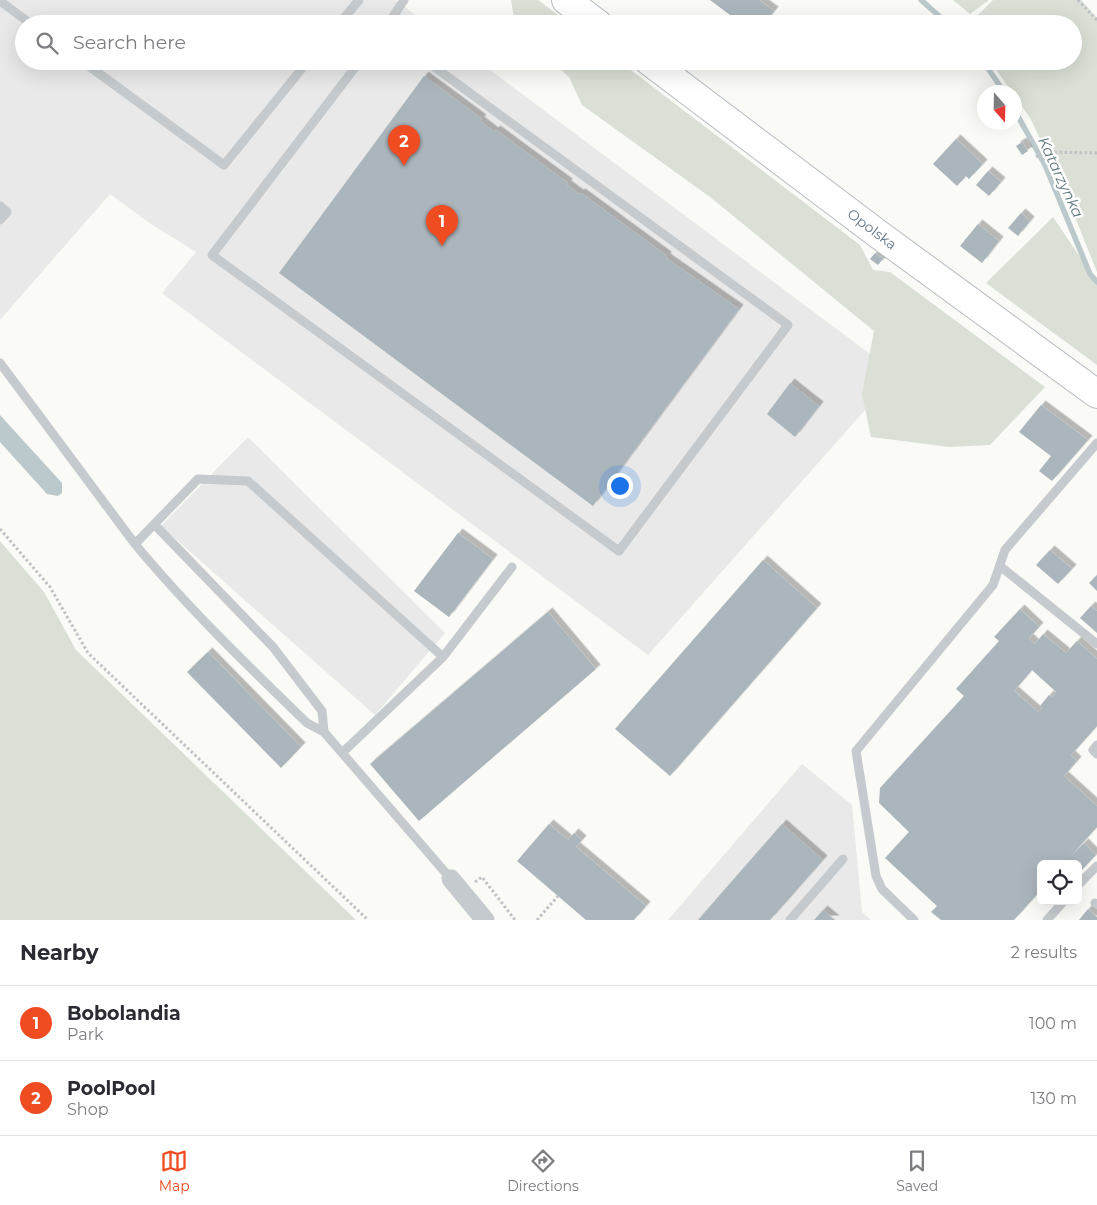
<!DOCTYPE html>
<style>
:root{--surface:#fff;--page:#f7f7f7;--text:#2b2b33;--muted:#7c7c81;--line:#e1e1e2;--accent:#f04c21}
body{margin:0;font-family:Montserrat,sans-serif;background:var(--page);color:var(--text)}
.controls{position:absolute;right:15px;bottom:15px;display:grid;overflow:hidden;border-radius:8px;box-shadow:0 5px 20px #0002}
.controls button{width:45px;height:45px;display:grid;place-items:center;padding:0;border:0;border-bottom:1px solid var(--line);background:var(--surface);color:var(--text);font:25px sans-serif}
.compass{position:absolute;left:977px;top:85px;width:45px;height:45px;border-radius:50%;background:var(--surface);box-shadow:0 5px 20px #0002;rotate:160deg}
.you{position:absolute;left:619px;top:485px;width:18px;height:18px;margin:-12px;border:4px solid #fff;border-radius:50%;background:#1a73e8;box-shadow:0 0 0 8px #1a73e833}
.badge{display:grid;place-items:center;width:32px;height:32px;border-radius:50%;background:var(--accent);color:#fff;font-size:16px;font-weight:700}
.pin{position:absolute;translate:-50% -41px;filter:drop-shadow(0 1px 2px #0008)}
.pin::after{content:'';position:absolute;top:26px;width:18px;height:15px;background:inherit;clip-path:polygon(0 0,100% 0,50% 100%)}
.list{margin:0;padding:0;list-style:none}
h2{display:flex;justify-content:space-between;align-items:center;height:65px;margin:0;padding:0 20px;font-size:21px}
h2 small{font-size:16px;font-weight:400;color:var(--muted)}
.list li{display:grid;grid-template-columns:32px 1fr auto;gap:15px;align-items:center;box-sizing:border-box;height:75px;padding:0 20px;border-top:1px solid var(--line)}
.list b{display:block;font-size:19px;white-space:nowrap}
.list p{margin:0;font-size:16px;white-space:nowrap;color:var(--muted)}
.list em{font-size:16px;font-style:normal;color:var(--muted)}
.icon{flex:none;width:28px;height:28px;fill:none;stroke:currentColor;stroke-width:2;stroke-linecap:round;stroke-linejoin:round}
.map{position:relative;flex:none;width:1097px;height:920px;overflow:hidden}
.search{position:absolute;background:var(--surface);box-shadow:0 5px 20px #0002;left:15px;right:15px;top:15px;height:55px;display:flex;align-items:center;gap:12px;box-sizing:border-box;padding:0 18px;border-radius:28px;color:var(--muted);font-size:19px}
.sheet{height:215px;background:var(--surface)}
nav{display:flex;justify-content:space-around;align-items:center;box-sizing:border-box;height:70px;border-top:1px solid var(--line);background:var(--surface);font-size:14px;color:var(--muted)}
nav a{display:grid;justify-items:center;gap:2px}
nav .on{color:var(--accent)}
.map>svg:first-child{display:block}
.built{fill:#e8e9e8}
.green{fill:#dae0d6}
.water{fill:#bbc9cc}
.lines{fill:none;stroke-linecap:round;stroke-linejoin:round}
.stream{stroke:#bbc9cc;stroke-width:5.5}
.building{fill:#abb5bc;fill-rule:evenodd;filter:url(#shadow)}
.primary-casing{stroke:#b6bcc0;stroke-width:30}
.path{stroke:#bfc2c5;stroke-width:3;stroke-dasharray:2.5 2.5;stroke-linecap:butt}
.service{stroke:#c5cace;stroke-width:9}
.minor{stroke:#c5cace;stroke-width:19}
.primary{stroke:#fff;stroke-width:28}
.labels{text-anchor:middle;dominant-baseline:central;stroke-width:5;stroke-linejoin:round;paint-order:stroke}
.street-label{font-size:14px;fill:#637685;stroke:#fff}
.water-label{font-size:15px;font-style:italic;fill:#5e767e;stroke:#fff}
</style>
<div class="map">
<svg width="1097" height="920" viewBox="0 0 1097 920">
<defs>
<filter id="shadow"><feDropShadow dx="4.5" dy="-4.5" stdDeviation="0" flood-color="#0004"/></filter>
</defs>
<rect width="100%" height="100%" fill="#fafaf7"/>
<path class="built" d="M0 0H396L427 24H24V61H478L897 374 648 655 162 293 196 252 151 224 110 194 0 320Z
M248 437 445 633 375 715 161 526Z
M802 764 852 805 862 912 871 920H668Z"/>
<path class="green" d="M511 0H538L570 24H515Z
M953 0H989L970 14Z
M993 0H1081L1097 18V272L1060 180 1030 118 1015 96 1014 92H1012L990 61H1073V24H969Z
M551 61H619L860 245 873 270 890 272 1045 387 990 445 949 447 871 437 862 394 874 331 710 197 582 105 569 77Z
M1053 217 1097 282V365L986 283Z
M0 541 44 592 76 650 356 920H0Z"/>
<path class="water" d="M0 415 62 483V493L58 496 47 494 0 442Z"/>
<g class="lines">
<path class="stream" d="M921 0 948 24
M983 61 1004 92
M1014 109 1045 165 1090 274 1097 282"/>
</g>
<path class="building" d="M710 0H759L774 11 764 24H742Z
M424 76 482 119 480 121 494 132 496 130 568 183 567 185 579 194 581 193 667 256 666 258 739 309 593 506 279 273Z
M956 139 983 164 969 179 966 176 957 186 933 164Z
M1022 142 1028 151 1022 155 1016 146Z
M988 171 1001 182 989 196 976 185Z
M1021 213 1030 221 1018 236 1008 228Z
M978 224 999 241 982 263 960 246Z
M875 253 883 259 878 265 870 259Z
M790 383 819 406 795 437 767 414Z
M1041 405 1088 440 1052 481 1039 471 1051 456 1019 432Z
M458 533 493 559 449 617 414 591Z
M1050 550 1072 569 1058 584 1036 565Z
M763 560 817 608 670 776 615 729Z
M1097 575V591L1089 583Z
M1091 606 1097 611V633L1080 618Z
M1020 609 1039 627 1029 638 1035 644 1043 634 1066 653 1077 641 1097 659V726L1071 755 1077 761 1064 776 1097 806V827L1069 858 1084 843 1096 855 1078 874V864H1041V890L1014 920H941L931 912 937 906 885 858 909 832 879 803 880 788 964 696 956 689 999 641 994 637ZM1032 670 1056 692 1052 697 1049 695 1040 706 1042 708 1038 712 1014 691Z
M548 612 596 669 419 821 370 764Z
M208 652 301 747 281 768 187 672Z
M549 824 568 840 574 833 582 840 576 847 646 906 634 920H586L517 861Z
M782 824 823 860 770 920H698Z
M1088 909 1097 917V920H1079Z
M823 910 835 920H814Z"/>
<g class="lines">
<g class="primary-casing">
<path id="primary" d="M566 0 598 24
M649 61 878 234 1097 394"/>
</g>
<path class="path" d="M1078 0 1097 20
M1036 157 1044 152 1097 153
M0 529 50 587 88 653 368 920
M475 882 482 877 515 920
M537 920 558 896"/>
<path class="service" d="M0 1 31 24
M339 24 359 0
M388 24 404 0
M82 61 224 165 308 61
M360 61 212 255 619 551 788 325 426 61
M0 206 7 212 0 220
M0 363 135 544
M155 525 273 647 322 711 324 732
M1000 566 1097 644
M443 657 512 567
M1097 745 1093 750 1097 754
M342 753 443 657 248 481 198 479 135 544C188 608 247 665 307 723L324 732 451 879
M1078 885 1097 866
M1095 903 1097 904
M790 920 843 859
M914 920 882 889 876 876 856 751 993 585 1005 550 1097 443
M1047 920 1064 901"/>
<path class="minor" d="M451 879 485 920"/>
<use href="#primary" class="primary"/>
</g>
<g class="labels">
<g class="street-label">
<text transform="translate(872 229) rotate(37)">Opolska</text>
</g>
<g class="water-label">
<text transform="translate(1061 177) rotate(65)">Katarzynka</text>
</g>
</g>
</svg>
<div class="controls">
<button><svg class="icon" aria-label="locate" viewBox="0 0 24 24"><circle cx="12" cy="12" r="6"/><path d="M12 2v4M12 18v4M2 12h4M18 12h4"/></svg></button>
</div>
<svg class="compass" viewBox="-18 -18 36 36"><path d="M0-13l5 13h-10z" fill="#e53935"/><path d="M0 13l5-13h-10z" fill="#7c7c81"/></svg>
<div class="you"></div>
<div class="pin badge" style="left:442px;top:246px">1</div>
<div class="pin badge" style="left:404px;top:166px">2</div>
<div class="search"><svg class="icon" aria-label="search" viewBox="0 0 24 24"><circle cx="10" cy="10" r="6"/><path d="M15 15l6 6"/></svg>Search here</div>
</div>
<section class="sheet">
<h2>Nearby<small>2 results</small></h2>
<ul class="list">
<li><span class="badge">1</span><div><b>Bobolandia</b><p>Park</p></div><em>100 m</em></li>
<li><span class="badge">2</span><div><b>PoolPool</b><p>Shop</p></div><em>130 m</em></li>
</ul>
</section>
<nav>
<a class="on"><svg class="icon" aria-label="map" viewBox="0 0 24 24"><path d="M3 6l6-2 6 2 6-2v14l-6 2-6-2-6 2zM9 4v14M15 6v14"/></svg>Map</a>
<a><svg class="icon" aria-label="directions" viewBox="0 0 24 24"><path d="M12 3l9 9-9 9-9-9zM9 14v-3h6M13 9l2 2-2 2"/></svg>Directions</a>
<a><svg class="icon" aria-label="saved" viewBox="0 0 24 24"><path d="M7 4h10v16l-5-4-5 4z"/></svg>Saved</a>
</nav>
